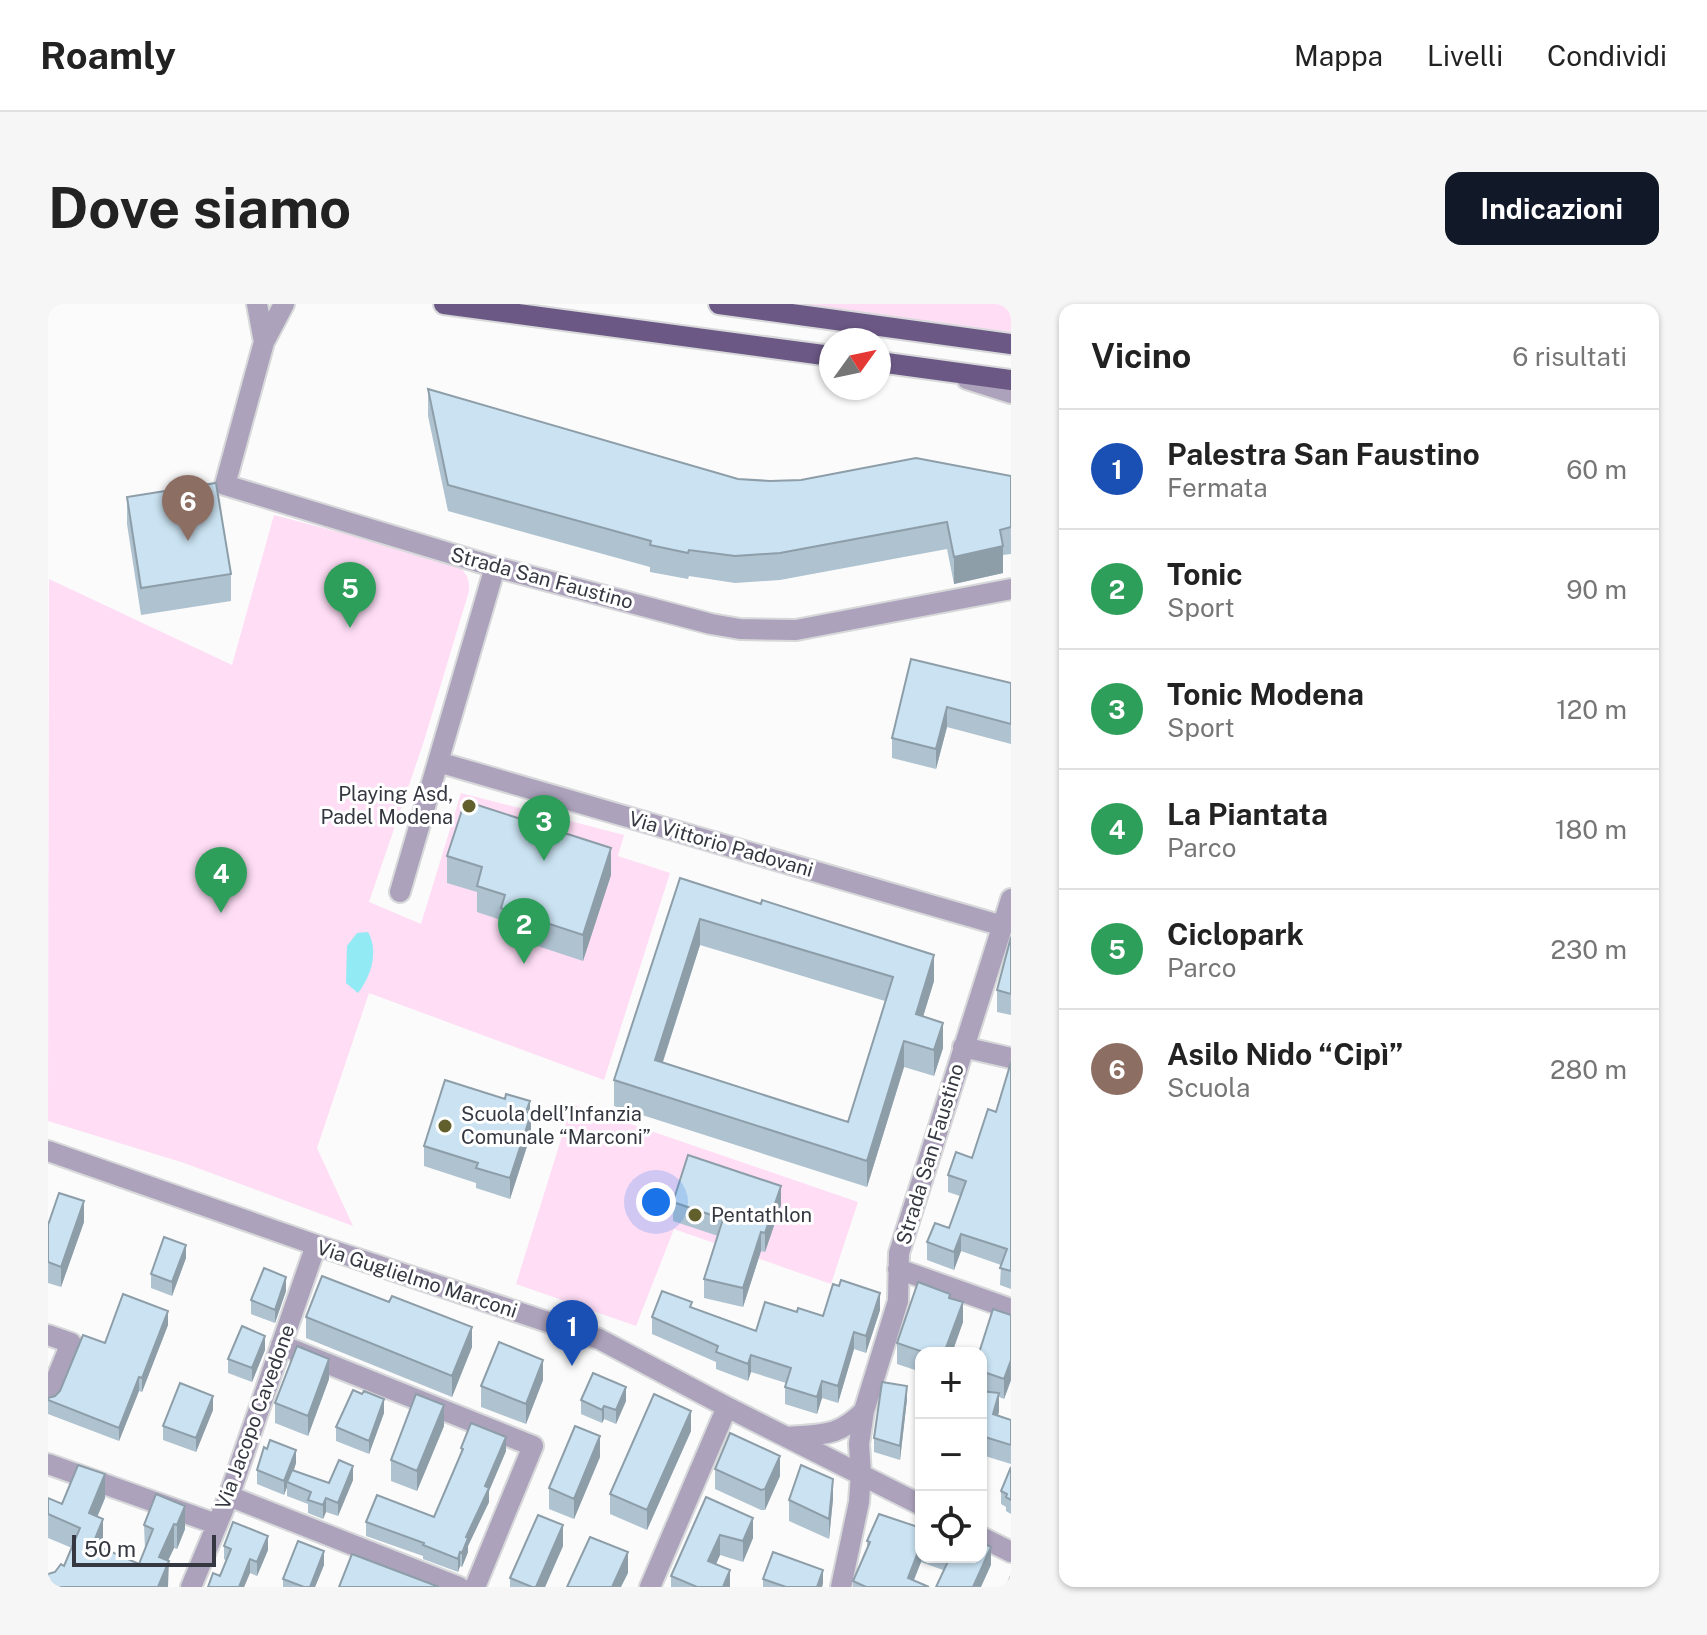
<!DOCTYPE html>
<html lang="it">
<meta charset="utf-8">
<style>
:root{--surface:#fff;--page:#f6f6f6;--text:#222;--muted:#767676;--line:#e0e0e0;--accent:#111827}
body{margin:0;font-family:"Public Sans",sans-serif;background:var(--page);color:var(--text)}
.controls{position:absolute;right:24px;bottom:24px;display:grid;overflow:hidden;border-radius:16px;box-shadow:0 2px 6px #0004}
.controls button{width:72px;height:72px;display:grid;place-items:center;padding:0;border:0;border-bottom:2px solid var(--line);background:var(--surface);color:var(--text);font:40px sans-serif}
.compass{position:absolute;left:771px;top:24px;width:72px;height:72px;border-radius:50%;background:var(--surface);box-shadow:0 2px 6px #0004;rotate:57deg}
.scale{position:absolute;left:24px;bottom:20px;width:144px;box-sizing:border-box;padding-left:8px;border:4px solid #353841;border-top:0;font-size:22px;line-height:28px;white-space:nowrap;color:#353841;-webkit-text-stroke:6px #fff;paint-order:stroke}
.you{position:absolute;left:608px;top:898px;width:28px;height:28px;margin:-20px;border:6px solid #fff;border-radius:50%;background:#1a73e8;box-shadow:0 0 0 12px #1a73e833}
.badge{display:grid;place-items:center;width:52px;height:52px;border-radius:50%;background:var(--accent);color:#fff;font-size:26px;font-weight:700}
.pin{position:absolute;translate:-50% -66px;filter:drop-shadow(0 2px 4px #0008)}
.pin::after{content:'';position:absolute;top:42px;width:28px;height:24px;background:inherit;clip-path:polygon(0 0,100% 0,50% 100%)}
.list{margin:0;padding:0;list-style:none}
h2{display:flex;justify-content:space-between;align-items:center;height:104px;margin:0;padding:0 32px;font-size:34px}
h2 small{font-size:26px;font-weight:400;color:var(--muted)}
.list li{display:grid;grid-template-columns:52px 1fr auto;gap:24px;align-items:center;box-sizing:border-box;height:120px;padding:0 32px;border-top:2px solid var(--line)}
.list b{display:block;font-size:30px;white-space:nowrap}
.list p{margin:0;font-size:26px;white-space:nowrap;color:var(--muted)}
.list em{font-size:26px;font-style:normal;color:var(--muted)}
.icon{flex:none;width:44px;height:44px;fill:none;stroke:currentColor;stroke-width:2;stroke-linecap:round;stroke-linejoin:round}
.map{position:relative;flex:none;width:963px;height:1283px;overflow:hidden;border-radius:16px}
header{display:flex;align-items:center;gap:48px;box-sizing:border-box;height:112px;padding:0 40px;background:var(--surface);border-bottom:2px solid var(--line)}
header strong{font-size:38px}
nav{display:flex;gap:44px;margin-inline-start:auto;font-size:28px}
.intro{display:flex;align-items:center;justify-content:space-between;box-sizing:border-box;height:192px;padding:0 48px}
h1{margin:0;font-size:56px}
.button{padding:20px 36px;border-radius:16px;background:var(--accent);color:#fff;font-size:28px;font-weight:700}
main{display:flex;gap:48px;padding:0 48px}
aside{flex:1;background:var(--surface);border-radius:16px;box-shadow:0 2px 6px #0004}
.map>svg:first-child{display:block}
.green{fill:#feddf5}
.water{fill:#92eaf4}
.lines{fill:none;stroke-linecap:round;stroke-linejoin:round}
.minor-casing{stroke:#d7d8da;stroke-width:24}
.major-casing{stroke:#d7d8da;stroke-width:24}
.minor{stroke:#aca2bc;stroke-width:20}
.major{stroke:#6b5885;stroke-width:20}
.wall{fill:#aec2d0;fill-rule:evenodd}
.shaded-wall{fill:#8d9ea9}
.building{fill:#cae2f2;stroke:#8d9ea9;stroke-width:2;fill-rule:evenodd}
.poi-dot{fill:#615f2b;stroke:#fff;stroke-width:3}
.labels{text-anchor:middle;dominant-baseline:central;stroke-width:6;stroke-linejoin:round;paint-order:stroke}
.street-label{font-size:20px;fill:#353841;stroke:#fff}
.poi-label{font-size:20px;fill:#353841;stroke:#fff;text-anchor:start}
</style>
<header>
<strong>Roamly</strong>
<nav><a>Mappa</a><a>Livelli</a><a>Condividi</a></nav>
</header>
<div class="intro"><h1>Dove siamo</h1><a class="button">Indicazioni</a></div>
<main>
<div class="map">
<svg width="963" height="1283" viewBox="0 0 963 1283">
<rect width="100%" height="100%" fill="#fbfbfb"/>
<path class="green" d="M747 0H963V29Z
M226 211 397 256C413 263 422 268 421 287L375 440 321 598 373 620 413 489 576 531 570 552 622 569 556 776 321 689 269 844 305 922 136 859 0 817 1 275 184 361Z
M524 800 810 898 783 980 626 925 588 1022 468 980Z"/>
<path class="water" d="M320 628C331 648 323 672 310 689L298 679 299 642 309 629Z"/>
<g class="lines">
<g class="minor-casing">
<path id="minor" d="M209 0 216 38
M236 0 216 38 177 181 447 263 663 320 692 325 748 326 963 285
M919 75 963 89
M390 458 955 622
M352 588 447 263
M915 743 963 754
M0 847 268 941 551 1035 679 1103 873 1201
M850 965 963 1005
M0 1031 23 1039 0 1095
M233 1041 485 1142 427 1283
M740 1133C775 1130 790 1133 816 1107
M0 1160 168 1220
M181 1192 411 1283
M933 1233 963 1248
M143 1283 181 1192 268 941
M602 1283 679 1103
M793 1283 811 1198 813 1170 811 1140 816 1107 850 997 851 949 963 595"/>
</g>
<g class="major-casing">
<path id="major" d="M396 0 783 52
M671 0 963 40
M831 58 963 76"/>
</g>
<use href="#minor" class="minor"/>
<use href="#major" class="major"/>
</g>
<path class="wall" d="M380 85 690 175 722 177 963 172V250L955 251V269L906 280 899 245 732 276 687 279 641 272 640 275 602 268V263L400 207 380 112Z
M79 193 183 270V297L93 311 79 220Z
M863 355 963 379V440L899 423 888 465 844 454V434Z
M399 552 563 571 535 657 453 630V616L429 608V588L399 579Z
M632 574 886 677 875 712 895 744 886 772 856 763 819 883 566 802V776ZM652 641 837 697 800 818 615 758Z
M963 633V711L949 708V686Z
M963 758V985L952 981 953 961 913 947 906 966 879 956V938L901 924 912 892 900 888V871L924 854 948 808Z
M482 809 483 830 462 895 428 884V879L376 862V842Z
M625 898 733 901 717 948 713 947 695 1003 656 994V975L670 932 625 917Z
M36 918 13 983 0 979V921Z
M138 954 124 992 103 984V970Z
M238 987 227 1019 203 1010V996Z
M902 994 915 1018 904 1049H873V1068L849 1060V1039Z
M341 998 424 1043 404 1093 258 1034V1013Z
M644 1004 708 1027 749 1008 775 1012 832 1006 818 1049 806 1045 790 1099 774 1094 769 1110 737 1100V1083L738 1079 703 1068 700 1077 668 1065V1058L604 1030V1013Z
M963 1011V1076L956 1095 951 1093 950 1111 963 1116V1160L937 1152 933 1161V1049Z
M120 1021 94 1088 91 1087 71 1137 0 1110V1094L7 1092 57 1039Z
M217 1046 204 1078 180 1069V1055Z
M281 1075 260 1132 227 1119V1099Z
M495 1076 478 1120 433 1103V1082Z
M859 1095 852 1156 826 1148V1134Z
M533 1096 578 1097 568 1120 556 1115 554 1119 533 1110Z
M165 1106 148 1148 115 1136V1122Z
M336 1109 321 1150 288 1137V1123Z
M396 1122 369 1187 343 1177V1156Z
M643 1127 599 1226 562 1210V1190Z
M413 1144 458 1147 441 1187V1198L420 1242V1248L414 1263 412 1262 410 1268 375 1255V1252L318 1232V1218L386 1213 413 1150Z
M552 1153 526 1215 501 1205V1184Z
M248 1159 246 1166 281 1179 305 1176 290 1212 278 1208 275 1215 260 1209V1200L239 1192V1183L236 1191 209 1180V1166Z
M963 1163V1210L958 1207V1203L953 1200V1187Z
M667 1165 732 1172 717 1206H713L667 1185Z
M108 1190 137 1225 129 1245 126 1244 120 1256V1283H0L7 1268 16 1262 24 1244 0 1234V1194L14 1200 57 1194 49 1213 55 1239 53 1244 91 1260 97 1245 96 1221Z
M658 1193 705 1234 695 1258 672 1251 668 1260 682 1283H623V1272Z
M785 1195 781 1235 741 1217V1196Z
M819 1237 873 1253H933L943 1261 895 1266 873 1258 866 1276 881 1283H805V1277L819 1246Z
M176 1242 220 1246 209 1272 202 1269 196 1283H160L172 1272 179 1257 176 1255Z
M515 1242 497 1283H462V1274Z
M276 1261 267 1283H235V1275Z
M715 1275 775 1279 774 1283H715Z"/>
<path class="shaded-wall" d="M955 242V269L906 280V253Z
M899 403V423L888 465V445Z
M563 544V571L535 657V631Z
M652 615V641L607 782V756Z
M886 651V677L868 736V710Z
M895 719V744L886 772V746Z
M856 737V763L819 883V857Z
M482 797V815L483 810V830L462 895V874Z
M733 882V901L717 948V929Z
M36 897V918L13 983V963Z
M713 928V947L695 1003V984Z
M913 930V947L906 966V948Z
M138 941V954L124 992V978Z
M238 973V987L227 1019V1006Z
M832 989V1006L818 1049V1032Z
M915 998V1018L904 1049H896Z
M120 1007V1021L94 1088V1074Z
M424 1023V1043L404 1093V1072Z
M806 1028V1045L790 1099V1082Z
M217 1032V1046L204 1078V1064Z
M703 1051V1068L700 1077V1060Z
M281 1055V1075L260 1132V1112Z
M495 1056V1076L478 1120V1100Z
M963 1056V1076L956 1095V1075Z
M91 1073V1087L71 1137V1124Z
M774 1077V1094L769 1110V1093Z
M859 1082V1095L852 1156V1142Z
M578 1083V1097L568 1120V1106Z
M951 1089V1108L945 1129V1110Z
M165 1092V1106L148 1148V1134Z
M336 1095V1109L321 1150V1137Z
M396 1101V1122L369 1187V1167Z
M556 1102V1115L554 1119V1106Z
M643 1107V1127L599 1226V1206Z
M552 1132V1153L526 1215V1195Z
M458 1133V1147L441 1187V1198L420 1242V1248L414 1263V1249L418 1233 437 1182Z
M937 1133V1152L933 1161V1142Z
M248 1146V1159L241 1179 239 1178V1183L236 1191V1177Z
M732 1152V1172L717 1206V1185Z
M305 1162V1176L290 1212V1199Z
M57 1170V1194L41 1233V1209Z
M785 1175V1195L781 1235V1215Z
M278 1194V1208L275 1215V1201Z
M137 1202V1225L129 1245V1221Z
M705 1214V1234L695 1258V1237Z
M55 1215V1239L45 1264V1240Z
M126 1220V1244L111 1276V1253Z
M515 1221V1242L497 1283H488Z
M672 1231V1251L660 1278V1257Z
M220 1232V1246L209 1272V1258Z
M873 1240V1258L863 1283 860 1274Z
M943 1243V1261L933 1283H925Z
M276 1247V1261L267 1283H262Z
M412 1248V1262L410 1268V1255Z
M580 1248V1269L573 1283H564Z
M202 1255V1269L196 1283H191Z
M121 1257 120 1283H110Z
M682 1266V1283H675Z
M775 1266V1279L774 1283H769Z"/>
<path class="building" d="M380 85 690 175 722 177 753 176 868 154 963 172V223L952 226 955 242 906 253 899 218 732 249 687 252 641 246 640 249 602 241 603 237 400 181Z
M168 179 183 270 93 284 79 193Z
M863 355 963 379V420L899 403 888 445 844 434Z
M417 497 563 544 535 631 453 604 457 591 429 582 434 563 399 552Z
M632 574 713 600 714 596 886 651 868 710 895 719 886 746 856 737 819 857 566 776ZM652 615 845 673 800 818 607 756Z
M963 633V690L949 686Z
M963 758V967L952 964 959 945 913 930 906 948 879 938 887 919 901 924 918 877 900 871 908 848 924 854 940 805 948 808Z
M397 776 457 795 458 790 482 797 478 808 483 810 462 874 428 864 430 859 376 842Z
M640 851 733 882 717 929 713 928 695 984 656 975 675 915 625 898Z
M11 889 36 897 13 963 0 958V921Z
M116 933 138 941 124 978 103 970Z
M216 964 238 973 227 1006 203 996Z
M274 972 341 998 344 992 424 1023 404 1072 258 1013Z
M793 976 832 989 818 1032 806 1028 790 1082 774 1077 769 1093 737 1083 743 1064 703 1051 700 1060 668 1048 670 1042 604 1013 614 987 644 998 642 1003 708 1027 717 998 749 1008 750 1004 775 1012 785 980 791 982Z
M870 978 902 990 901 994 915 998 896 1049H878L849 1039Z
M75 990 120 1007 94 1074 91 1073 71 1124 0 1096V1094L7 1092 12 1087 35 1031 57 1039Z
M945 1005 963 1011V1056L956 1075 933 1067V1049H931Z
M194 1022 217 1032 204 1064 180 1055Z
M451 1038 495 1056 478 1100 433 1082Z
M249 1042 281 1055 260 1112 227 1099Z
M545 1069 578 1083 568 1106 556 1102 554 1106 533 1096Z
M834 1078 859 1082 852 1142 826 1134Z
M132 1079 165 1092 148 1134 115 1122Z
M305 1086 314 1090 316 1087 336 1095 321 1137 288 1123Z
M933 1087 951 1089 945 1110 963 1116V1141L937 1133 933 1142Z
M368 1090 396 1101 369 1167 343 1156Z
M606 1090 643 1107 599 1206 562 1190Z
M423 1119 458 1133 437 1182 441 1184 418 1233 420 1234 414 1249 412 1248 410 1255 375 1241 376 1239 318 1218 329 1191 386 1213 415 1145 413 1144Z
M527 1122 552 1132 526 1195 501 1184Z
M682 1129 732 1152 717 1185 713 1186 667 1165Z
M222 1136 248 1146 236 1177 209 1166 216 1143 219 1145Z
M291 1156 305 1162 290 1199 278 1194 275 1201 260 1196 263 1188 239 1178 244 1166 281 1179Z
M30 1161 57 1170 41 1209 55 1215 45 1240 91 1260 105 1225 96 1221 108 1190 137 1202 129 1221 126 1220 111 1253 121 1257 110 1283H0V1270L7 1268 13 1260 16 1262 32 1224 0 1210V1194L14 1200Z
M753 1161 785 1175 781 1215 741 1196Z
M963 1163V1196L958 1193 959 1190 953 1187Z
M658 1193 705 1214 695 1237 672 1231 660 1257 682 1266 675 1283H649L623 1272Z
M831 1210 873 1224V1240L860 1274 881 1283H818L805 1277 822 1238 819 1237Z
M490 1211 515 1221 488 1283H484L462 1274Z
M185 1218 220 1232 209 1258 202 1255 191 1283H160L165 1269 172 1272 183 1245 176 1242Z
M542 1233 580 1248 564 1283H519Z
M250 1237 276 1247 262 1283H256L235 1275Z
M933 1238 943 1243 925 1283H888L902 1253H933Z
M725 1248 775 1266 769 1283H738L715 1275Z
M304 1250 391 1283H291Z
M963 1272V1283H958Z"/>
<g class="poi-dot">
<circle cx="421" cy="502" r="8"/>
<circle cx="397" cy="822" r="8"/>
<circle cx="647" cy="911" r="8"/>
</g>
<g class="labels">
<g class="street-label">
<text transform="translate(494 274) rotate(15)">Strada San Faustino</text>
<text transform="translate(673 540) rotate(16)">Via Vittorio Padovani</text>
<text transform="translate(882 850) rotate(-73)">Strada San Faustino</text>
<text transform="translate(369 975) rotate(18)">Via Guglielmo Marconi</text>
<text transform="translate(207 1113) rotate(-70)">Via Jacopo Cavedone</text>
</g>
<g class="poi-label">
<text x="405" y="490" text-anchor="end">Playing Asd,<tspan x="405" dy="23">Padel Modena</tspan></text>
<text x="413" y="810">Scuola dell’Infanzia<tspan x="413" dy="23">Comunale “Marconi”</tspan></text>
<text x="663" y="911">Pentathlon</text>
</g>
</g>
</svg>
<div class="controls">
<button>+</button>
<button>−</button>
<button><svg class="icon" aria-label="locate" viewBox="0 0 24 24"><circle cx="12" cy="12" r="6"/><path d="M12 2v4M12 18v4M2 12h4M18 12h4"/></svg></button>
</div>
<svg class="compass" viewBox="-18 -18 36 36"><path d="M0-13l5 13h-10z" fill="#e53935"/><path d="M0 13l5-13h-10z" fill="#767676"/></svg>
<div class="scale">50 m</div>
<div class="you"></div>
<div class="pin badge" style="left:524px;top:1062px;background:#1a4fb4">1</div>
<div class="pin badge" style="left:476px;top:660px;background:#2e9e5b">2</div>
<div class="pin badge" style="left:496px;top:557px;background:#2e9e5b">3</div>
<div class="pin badge" style="left:173px;top:609px;background:#2e9e5b">4</div>
<div class="pin badge" style="left:302px;top:324px;background:#2e9e5b">5</div>
<div class="pin badge" style="left:140px;top:237px;background:#8d6e63">6</div>
</div>
<aside>
<h2>Vicino<small>6 risultati</small></h2>
<ul class="list">
<li><span class="badge" style="background:#1a4fb4">1</span><div><b>Palestra San Faustino</b><p>Fermata</p></div><em>60 m</em></li>
<li><span class="badge" style="background:#2e9e5b">2</span><div><b>Tonic</b><p>Sport</p></div><em>90 m</em></li>
<li><span class="badge" style="background:#2e9e5b">3</span><div><b>Tonic Modena</b><p>Sport</p></div><em>120 m</em></li>
<li><span class="badge" style="background:#2e9e5b">4</span><div><b>La Piantata</b><p>Parco</p></div><em>180 m</em></li>
<li><span class="badge" style="background:#2e9e5b">5</span><div><b>Ciclopark</b><p>Parco</p></div><em>230 m</em></li>
<li><span class="badge" style="background:#8d6e63">6</span><div><b>Asilo Nido “Cipì”</b><p>Scuola</p></div><em>280 m</em></li>
</ul>
</aside>
</main>
